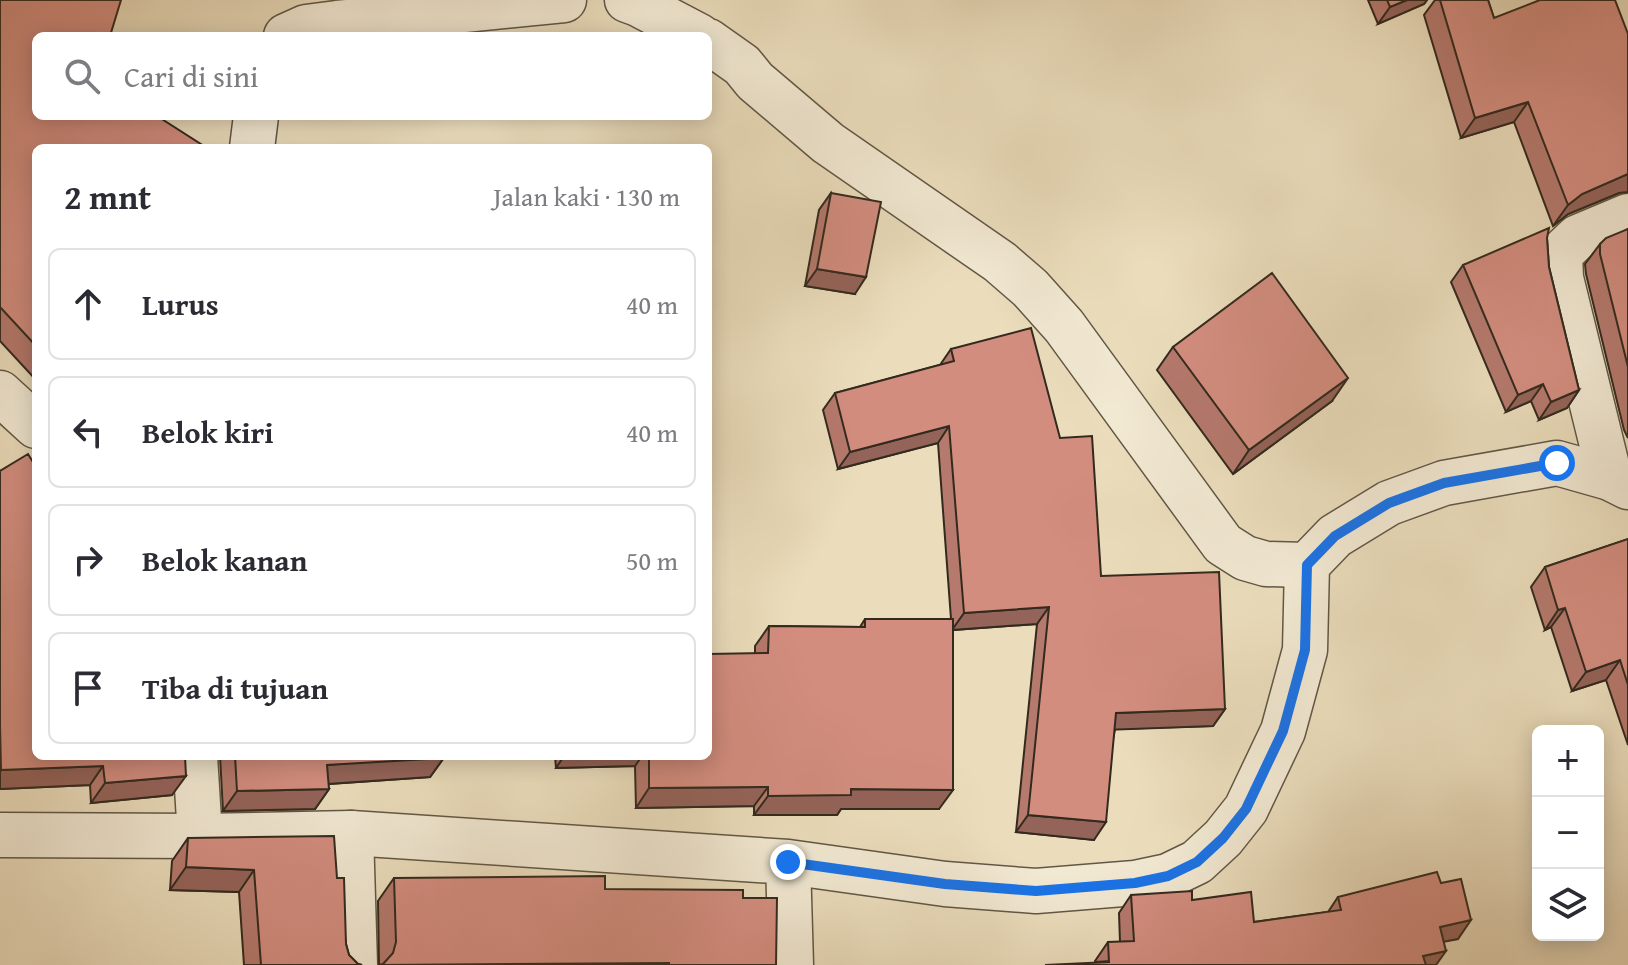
<!DOCTYPE html>
<html lang="id">
<meta charset="utf-8">
<style>
:root{--surface:#fff;--page:#f7f7f7;--text:#2b2b33;--muted:#7c7c81;--line:#e1e1e2}
body{margin:0;font-family:"Gentium Book Plus",serif;background:var(--page);color:var(--text)}
.controls{position:absolute;right:24px;bottom:24px;display:grid;overflow:hidden;border-radius:12px;box-shadow:0 4px 20px #0003}
.controls button{width:72px;height:72px;display:grid;place-items:center;padding:0;border:0;border-bottom:2px solid var(--line);background:var(--surface);color:var(--text);font:40px sans-serif}
.stop{position:absolute;width:24px;height:24px;margin:-18px;border:6px solid #1a73e8;border-radius:50%;background:#fff}
.stop.end{background:#1a73e8;border-color:#fff;box-shadow:0 2px 8px #0008}
.list{margin:0;padding:0;list-style:none}
h2{display:flex;justify-content:space-between;align-items:center;height:104px;margin:0;padding:0 32px;font-size:34px}
h2 small{font-size:26px;font-weight:400;color:var(--muted)}
.list li{display:grid;grid-template-columns:52px 1fr auto;gap:24px;align-items:center;box-sizing:border-box;height:112px;margin:0 16px 16px;padding:0 16px;border:2px solid var(--line);border-radius:12px}
.list b{display:block;font-size:30px;white-space:nowrap}
.list em{font-size:26px;font-style:normal;color:var(--muted)}
.icon{flex:none;width:44px;height:44px;fill:none;stroke:currentColor;stroke-width:2;stroke-linecap:round;stroke-linejoin:round}
.map{position:relative;flex:none;width:1628px;height:965px;overflow:hidden}
.search{position:absolute;background:var(--surface);box-shadow:0 4px 20px #0003;left:32px;top:32px;width:680px;height:88px;display:flex;align-items:center;gap:20px;box-sizing:border-box;padding:0 28px;border-radius:12px;color:var(--muted);font-size:30px}
.panel{position:absolute;background:var(--surface);box-shadow:0 4px 20px #0003;left:32px;top:144px;width:680px;height:616px;border-radius:12px}
.map>svg:first-child{display:block}
.lines{fill:none;stroke-linecap:round;stroke-linejoin:round}
.minor-casing{stroke:#615746;stroke-width:47}
.tertiary-casing{stroke:#615746;stroke-width:47}
.minor{stroke:#f2e9d3;stroke-width:44}
.tertiary{stroke:#f2e9d3;stroke-width:44}
.wall{fill:#b5796d;stroke:#332a1e;stroke-width:2}
.shaded-wall{fill:#946359;stroke:#332a1e;stroke-width:2}
.building{fill:#d38d7f;stroke:#332a1e;stroke-width:2}
.route{stroke:#1a73e8;stroke-width:10}
</style>
<div class="map">
<svg width="1628" height="965" viewBox="0 0 1628 965">
<rect width="100%" height="100%" fill="#ebddbc"/>
<filter id="stains"><feTurbulence type="fractalNoise" baseFrequency=".0025" numOctaves="4"/><feColorMatrix values="0 0 0 0 .2 0 0 0 0 .09 0 0 0 0 .02 0 0 0 .5 -.17"/></filter>
<radialGradient id="worn" r=".72"><stop offset=".6" stop-color="#630" stop-opacity="0"/><stop offset="1" stop-color="#630" stop-opacity=".3"/></radialGradient>
<g class="lines">
<g class="minor-casing">
<path id="minor" d="M627 0 638 4 699 36
M286 36 306 27 337 23 564 0
M708 41 742 65 755 81 828 143 1000 262 1030 288 1064 326 1223 544 1245 558 1266 564 1307 565
M252 148 256 116
M0 393 36 426
M1610 478 1561 278 1560 254 1578 237 1628 216
M195 756 200 836
M351 833 355 965"/>
</g>
<g class="tertiary-casing">
<path id="tertiary" d="M0 835 200 836 351 833 788 862 945 884 1036 891 1135 883 1168 876 1197 862 1223 838 1246 809 1283 731 1305 650 1307 565 1335 536 1389 503 1444 483 1557 463 1610 478 1628 487
M788 862 791 965"/>
</g>
<use href="#minor" class="minor"/>
<use href="#tertiary" class="tertiary"/>
</g>
<path class="wall" d="M0 0 36 148V380L0 341Z
M1368 0H1427L1424 4 1378 24Z
M1435 0H1488L1494 18 1619 193 1568 214 1553 226 1514 122 1461 138 1424 15Z
M831 193 855 294 805 286 819 210Z
M1628 229V438L1624 430 1586 274 1585 264 1600 244Z
M1547 238 1549 267 1579 390 1567 408 1539 420 1531 401 1506 412 1451 282 1463 265Z
M1173 347 1332 401 1233 474 1157 370Z
M951 349 1060 438 1101 576 1225 709 1213 726 1115 729 1094 840 1016 832 1037 624 953 630 939 809H841L837 815H754V806L636 808 635 766 556 768 555 756H708L755 653V646L769 626 860 627 865 619H951L938 443 838 469 823 410 835 393 940 365Z
M0 471 185 756 172 795 91 803 90 785 0 789Z
M1628 539V745L1606 680 1572 691 1551 627 1545 630 1531 587 1545 567Z
M220 756H548L443 759 430 777 328 784 329 789 315 809 223 811Z
M188 838 337 878 346 944 349 955 358 964 362 965H244L239 892 170 890 172 861Z
M394 878 743 898 776 965H379L378 901Z
M1131 895 1254 922 1328 912 1338 897 1458 939 1095 962V961L1108 942H1120L1119 913Z"/>
<path class="shaded-wall" d="M1407 0H1427L1424 4 1378 24 1390 7Z
M1528 102 1514 122 1461 138 1475 118Z
M1628 174V192L1619 193 1568 214 1553 226 1568 205 1582 194Z
M817 269 866 277 855 294 805 286Z
M1348 378 1332 401 1233 474 1249 450Z
M1543 384 1531 401 1506 412 1518 395Z
M1579 390 1567 408 1539 420 1551 402Z
M949 426 938 443 838 469 850 452Z
M1049 607 1037 624 952 630 964 613Z
M1565 608 1551 627 1545 630 1558 610Z
M1620 660 1606 680 1572 691 1586 672Z
M1225 709 1213 726 1105 730 1116 713Z
M431 756H548L443 759 430 777 313 785 327 765Z
M564 756H642L635 766 556 768Z
M103 766 90 785 0 789V772L1 770Z
M186 776 172 795 91 803 105 783Z
M768 787 754 806 636 808 649 788Z
M329 789 315 809 223 811 237 791Z
M851 789 953 790 939 809H841L837 815H754L768 796Z
M1028 815 1106 822 1094 840 1016 832Z
M186 867 254 870 239 892 170 890Z
M1471 920 1458 939 1427 945 1440 927Z
M1446 951 1436 965H1417L1423 956Z
M669 963 667 965H471V964Z"/>
<path class="building" d="M0 0H121L110 36H36V116H157L207 148H36V346L0 307Z
M1387 0H1407L1390 7Z
M1440 0H1488L1494 18 1540 0H1615L1628 34V174L1582 194 1568 205 1528 102 1475 118Z
M831 193 881 202 866 277 817 269Z
M1549 228 1547 238 1549 267 1579 390 1551 402 1543 384 1518 395 1463 265Z
M1628 229V367L1600 254V244L1606 238Z
M1272 273 1348 378 1249 450 1173 347Z
M1031 328 1060 438 1092 436 1101 576 1219 572 1225 709 1116 713 1106 822 1028 815 1049 607 964 613 949 426 850 452 835 393 954 361 951 349Z
M28 454 36 467V756H185L186 776 105 783 103 766 1 770 0 725V471Z
M1628 539V685L1620 660 1586 672 1565 608 1558 610 1545 567Z
M865 619H953V790L851 789V795L768 796V787L649 788V756H708V654L768 653 769 626 865 627Z
M235 756H443L444 758 327 765 329 789 237 791Z
M334 836 337 878H344L346 944 349 955 358 964 362 965H261L254 870 186 867 188 838Z
M1437 872 1441 883 1461 879 1471 920 1440 927 1446 951 1423 956 1426 965H1045L1109 962 1108 942 1134 941 1131 895 1192 891V900L1251 892 1254 922 1341 910 1338 897Z
M605 876V889L743 890V898H777L776 965H669V963L379 965 383 964 393 953 396 942 394 878Z"/>
<g class="lines">
<path class="route" d="M788 862 945 884 1036 891 1135 883 1168 876 1197 862 1223 838 1246 809 1283 731 1305 650 1307 565 1335 536 1389 503 1444 483 1557 463"/>
</g>
<rect width="100%" height="100%" filter="url(#stains)"/>
<rect width="100%" height="100%" fill="url(#worn)"/>
</svg>
<div class="controls">
<button>+</button>
<button>−</button>
<button><svg class="icon" aria-label="layers" viewBox="0 0 24 24"><path d="M12 4l9 5-9 5-9-5zM3 14l9 5 9-5"/></svg></button>
</div>
<div class="stop" style="left:1557px;top:463px"></div>
<div class="stop end" style="left:788px;top:862px"></div>
<div class="search"><svg class="icon" aria-label="search" viewBox="0 0 24 24"><circle cx="10" cy="10" r="6"/><path d="M15 15l6 6"/></svg>Cari di sini</div>
<section class="panel">
<h2>2 mnt<small>Jalan kaki · 130 m</small></h2>
<ul class="list">
<li><svg class="icon" aria-label="ahead" viewBox="0 0 24 24"><path d="M12 20V5M6 11l6-6 6 6"/></svg><div><b>Lurus</b></div><em>40 m</em></li>
<li><svg class="icon" aria-label="left" viewBox="0 0 24 24"><path d="M17 20v-9H6M10 6l-5 5 5 5"/></svg><div><b>Belok kiri</b></div><em>40 m</em></li>
<li><svg class="icon" aria-label="right" viewBox="0 0 24 24"><path d="M7 20v-9h11M14 6l5 5-5 5"/></svg><div><b>Belok kanan</b></div><em>50 m</em></li>
<li><svg class="icon" aria-label="arrive" viewBox="0 0 24 24"><path d="M6 21V4h12l-3 4 3 4H6"/></svg><div><b>Tiba di tujuan</b></div></li>
</ul>
</section>
</div>
